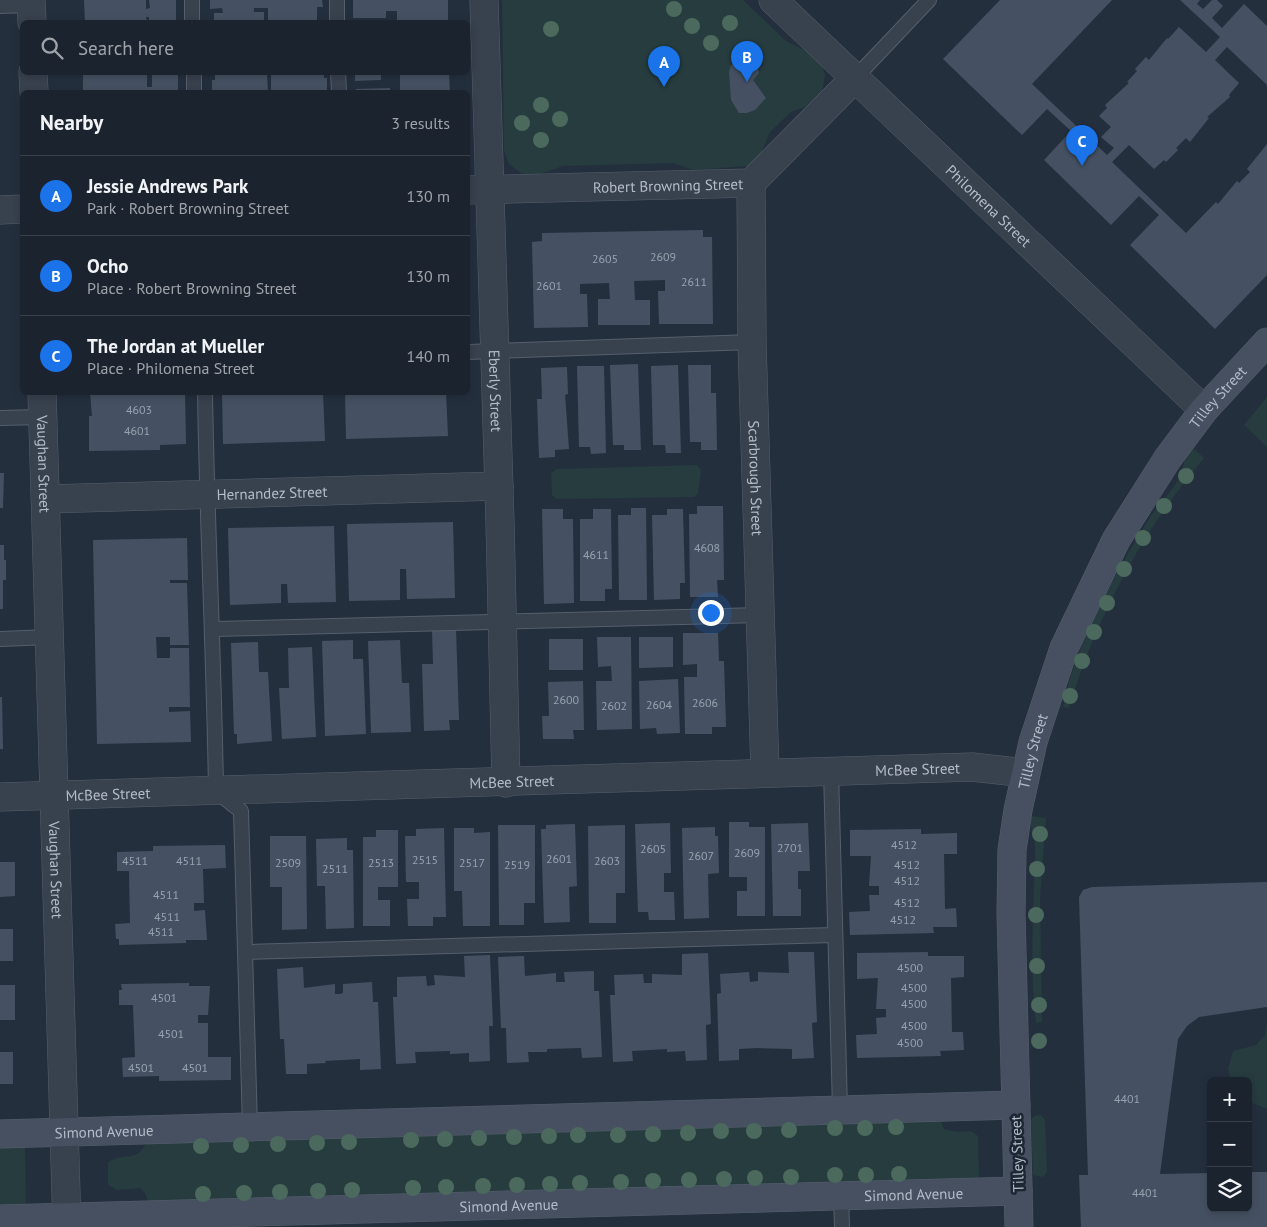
<!DOCTYPE html>
<meta charset="utf-8">
<style>
:root{--surface:#1b232e;--page:#242b36;--text:#f1f3f6;--muted:#a0a4aa;--line:#39404a;--accent:#1a73e8}
body{margin:0;font-family:"PT Sans",sans-serif;background:var(--page);color:var(--text)}
.controls{position:absolute;right:15px;bottom:15px;display:grid;overflow:hidden;border-radius:8px;box-shadow:0 2px 8px #0003}
.controls button{width:45px;height:45px;display:grid;place-items:center;padding:0;border:0;border-bottom:1px solid var(--line);background:var(--surface);color:var(--text);font:25px sans-serif}
.you{position:absolute;left:710px;top:612px;width:18px;height:18px;margin:-12px;border:4px solid #fff;border-radius:50%;background:#1a73e8;box-shadow:0 0 0 8px #1a73e833}
.badge{display:grid;place-items:center;width:32px;height:32px;border-radius:50%;background:var(--accent);color:#fff;font-size:16px;font-weight:700}
.pin{position:absolute;translate:-50% -41px;filter:drop-shadow(0 1px 2px #0008)}
.pin::after{content:'';position:absolute;top:26px;width:18px;height:15px;background:inherit;clip-path:polygon(0 0,100% 0,50% 100%)}
.list{margin:0;padding:0;list-style:none}
h2{display:flex;justify-content:space-between;align-items:center;height:65px;margin:0;padding:0 20px;font-size:21px}
h2 small{font-size:16px;font-weight:400;color:var(--muted)}
.list li{display:grid;grid-template-columns:32px 1fr auto;gap:15px;align-items:center;box-sizing:border-box;height:80px;padding:0 20px;border-top:1px solid var(--line)}
.list b{display:block;font-size:19px;white-space:nowrap}
.list p{margin:0;font-size:16px;white-space:nowrap;color:var(--muted)}
.list em{font-size:16px;font-style:normal;color:var(--muted)}
.icon{flex:none;width:28px;height:28px;fill:none;stroke:currentColor;stroke-width:2;stroke-linecap:round;stroke-linejoin:round}
.map{position:relative;flex:none;width:1267px;height:1227px;overflow:hidden}
.search{position:absolute;background:var(--surface);box-shadow:0 2px 8px #0003;left:20px;top:20px;width:450px;height:55px;display:flex;align-items:center;gap:12px;box-sizing:border-box;padding:0 18px;border-radius:8px;color:var(--muted);font-size:19px}
.panel{position:absolute;background:var(--surface);box-shadow:0 2px 8px #0003;left:20px;top:90px;width:450px;height:305px;border-radius:8px}
.map>svg:first-child{display:block}
.green{fill:#263c3f}
.building{fill:#455162}
.lines{fill:none;stroke-linecap:round;stroke-linejoin:round}
.lane-casing{stroke:#565f6c;stroke-width:16}
.street-casing{stroke:#565f6c;stroke-width:29}
.secondary-casing{stroke:#565f6c;stroke-width:29}
.lane{stroke:#38414e;stroke-width:14}
.street{stroke:#38414e;stroke-width:28}
.secondary{stroke:#465061;stroke-width:28}
.tree{fill:#4b6a5d}
.labels{text-anchor:middle;dominant-baseline:central;stroke-width:5;stroke-linejoin:round;paint-order:stroke}
.number-label{font-size:12px;fill:#98a1af}
.street-label{font-size:15px;fill:#b4bcc9;stroke:#1d2633}
</style>
<div class="map">
<svg width="1267" height="1227" viewBox="0 0 1267 1227">
<rect width="100%" height="100%" fill="#242f3e"/>
<path class="green" d="M502 0H743L786 41 806 51 822 65 825 75 822 91 805 107 791 112 770 132 760 156 754 163 747 166 693 170 673 163 563 166 537 175H529L521 173 509 164 504 150Z
M1267 397V447L1244 425Z
M1194 449 1204 458C1142 531 1097 616 1069 708L1063 707C1075 644 1117 570 1151 516 1160 503 1171 492 1179 479 1184 469 1183 455 1194 449Z
M697 465 701 470 698 494 694 497 557 499 552 495 551 473 557 469Z
M1031 816 1046 818 1040 897 1042 1022 1036 1023C1029 967 1034 909 1035 853 1036 840 1029 829 1031 816Z
M1267 1022V1109L1248 1101V1081H1231L1228 1069 1233 1051 1256 1045 1265 1035Z
M1041 1115 1045 1120 1047 1172 1043 1177 1033 1175 1031 1120 1034 1116Z
M940 1118 944 1129 957 1132 971 1131 978 1136 979 1179 149 1204 145 1193 140 1188 118 1190 108 1185V1162C126 1151 137 1164 147 1141Z
M0 1144H25L26 1207 0 1208Z"/>
<path class="building" d="M84 0H146V9L150 8 149 0H176V21L149 22V17H146L147 22H85Z
M210 0H322L323 7H317V22H268V8H254V12H264V22H214V13H223L222 8 210 9Z
M353 0H448V22H397V11H386V18H353Z
M1000 0H1112L1032 84 1107 155 1114 148 1101 137 1111 127 1099 116 1107 108 1105 105 1129 83 1127 82 1137 71 1135 69 1146 57 1149 60 1167 38 1168 39 1179 27 1206 52 1220 37 1180 0H1200L1197 4 1203 9 1212 0H1217L1223 6 1212 18 1222 28 1244 4 1267 26V85L1227 47 1215 60 1239 83 1229 95 1230 97 1207 117 1209 118 1190 142 1186 138 1176 148 1178 150 1166 162 1164 160 1154 169 1129 145 1112 162 1186 233 1216 202 1218 204 1237 181 1239 183 1250 172 1247 169 1267 144V275L1215 329 1130 245 1159 215 1139 196 1111 225 1044 160 1071 131 1047 109 1022 135 943 59Z
M745 57 751 58 756 62 759 73 753 80 766 98 755 110 747 113H739L731 100 729 72 731 65Z
M83 72H147V87H152V72H178V92H83Z
M313 72H324V78H327V92H271V74Z
M355 72H381V80L355 81Z
M400 72H449L450 92H400Z
M215 74H267L268 92H212V80H215Z
M390 88V92H356V89Z
M703 230V237H712L713 324H659L658 291H665V280L634 281 635 300H650V325H598V299H610L609 283 580 284V294H587L588 327 534 328 532 242 542 241V233Z
M638 364 641 450H624V445H613L610 365Z
M678 365 681 453H666L665 445H653L651 366Z
M688 365H711V393H716L717 450H701V442H690Z
M577 366H604L606 453 591 454 590 447H579Z
M567 367 568 394 565 395 569 449 555 450V457L539 458 537 399H542L541 368Z
M90 392H137V394L185 392 186 444 160 445V450L89 451V416H92Z
M222 392H323L325 441 223 444Z
M345 392H446L448 436 346 439Z
M0 473H4L3 508H0Z
M697 506H723L724 580H717L718 597H690L689 514H697Z
M631 508H646L647 600H619L618 515H631Z
M542 509H563V519H573L574 603 544 604Z
M593 509H611L612 589H605V601H580V519H593Z
M667 509H683L685 583H680V599L654 600 652 515H667Z
M453 522 455 598 407 599 406 569H400V600L349 601 347 524Z
M334 526 336 602 288 603 287 584H281V603L230 605 228 528Z
M187 538 188 580H170V583H187L189 645H170V637H156L157 658H170V648H189L190 707H169V712L190 711 191 742 97 744 93 540Z
M0 545H4V560H6V580H3V609H0Z
M456 629 459 720H449L450 730 424 731 422 664H433L432 630Z
M683 633H718L719 661H724L726 727H712V734H685L684 677H697V664L683 665Z
M597 637H631L632 729 597 730 596 681H612L611 666 598 667Z
M639 637H673V667L639 668Z
M549 639H583V670H549Z
M353 640V659H363L366 734 325 736 322 641Z
M400 640 402 683H409L411 732 371 733 368 641Z
M258 642 259 672H268L272 741 237 744V734H234L231 643Z
M312 647 316 737 282 739 279 688H289L288 648Z
M678 679 680 733 657 734 656 728 640 729 639 681Z
M583 681 584 730H573L574 739H543L542 716H549L548 682Z
M0 697H2L3 749H0Z
M729 822H749V827H765V916H737V891H747V877H729Z
M670 823 671 873H664V892H674L675 920H649L648 912H638L635 824Z
M808 823 810 871H798V889H801V916H773L771 824Z
M575 824 577 886 569 887 570 922 544 923 541 829H546V825Z
M498 825H535V903H524V925H499Z
M625 825V893H616V923H589L588 826Z
M715 827V836H718L719 873 708 874 709 918 684 919 682 828Z
M444 828 446 917H433V926H408L407 899H419V882H406L405 836H416V829Z
M454 828H474V833L490 832V926H463L462 891H454Z
M921 829V834L957 833V854H944L945 909 956 908 957 927H933L934 933 850 935 849 912 870 911 869 895H879V886H869L871 856H850V830Z
M376 830H398V887H378V900H390V926H363V837H376Z
M270 836H306L307 929 282 930V887H270Z
M347 838V850H353L354 928 326 929 325 886H317L316 839Z
M225 845 226 868 203 869 204 903H194V911L205 910 207 940H186V943L119 945V939H116L115 924 130 923 129 871H117V852L153 851V846Z
M0 862H15V896L0 897Z
M1267 882V1007L1199 1017 1187 1026 1178 1039 1160 1174 1211 1173V1208H1248V1172H1267V1227H1081L1079 1175H1088L1079 897 1083 890 1092 887Z
M0 929H13V961H0Z
M788 952H814L817 1022 812 1023 814 1058 792 1059V1049L757 1048 739 1049V1060L719 1061 717 994 721 993 720 974 749 972 750 982 758 981V972L789 973Z
M928 952V956H964V977L951 978 952 1032H963L964 1050 940 1051 941 1056 857 1058 856 1035 877 1034 876 1018 886 1017V1009H876L878 978 857 979V953Z
M708 953 711 1024 706 1025 707 1060 686 1061 685 1051 667 1052V1049L632 1051 633 1061 613 1062 610 995H615L614 975 643 974 644 983H652V974L682 975V954Z
M490 955 493 1026H489L490 1061 469 1062V1053L450 1054V1051L415 1052 416 1063 396 1064 393 997H397V977L426 976 427 986 435 985 434 975 465 977 464 956Z
M524 956 525 976 556 973V982H565L564 972 594 971V991H599L602 1057 582 1058 581 1048 547 1049V1052H528L529 1062 507 1063 506 1028H501L498 957Z
M303 967 304 988 335 984V994H340L343 993V984L372 982 373 1002H378L381 1069 360 1070V1059L325 1061 326 1063 307 1064V1074H286L284 1039H280L277 969Z
M189 983V986H210L208 1015H198V1023H208V1057H231V1080L159 1081V1076L123 1077 122 1058 135 1057 133 1005H119V990H122L121 984Z
M0 985H15V1020H0Z
M0 1052H13V1084H0Z"/>
<g class="lines">
<g class="lane-casing">
<path id="lane" d="M192 0V22
M337 0V22
M0 6 31 5
M194 72V92
M338 72 339 92
M855 78 929 0
M468 352 752 342
M205 392C207 525 214 658 216 791L241 811 250 1127
M0 418 43 417
M214 629 761 615
M0 639 50 637
M831 771 840 1109
M246 952 834 935
M841 1195 842 1227"/>
</g>
<g class="street-casing">
<g id="street">
<path d="M31 0 32 22"/>
<path id="s1" d="M484 0 500 522 506 783"/>
<path id="s2" d="M773 0 1204 410"/>
<path d="M33 72 34 92"/>
<path id="s3" d="M751 183 752 342 765 773"/>
<path id="s4" d="M468 190 751 183 855 78"/>
<path d="M0 210 22 209"/>
<path id="s5" d="M42 392 67 1227"/>
<path id="s6" d="M46 499 499 486"/>
<path id="s7" d="M0 797 972 767 1025 773"/>
</g>
</g>
<g class="secondary-casing">
<g id="secondary">
<path id="s8" d="M0 1134 1016 1105"/>
<path id="s9" d="M0 1219 1018 1191"/>
<path id="s10" d="M1019 1227 1011 913 1012 850 1018 810 1033 742 1064 648 1116 540 1168 458 1204 410 1267 342"/>
</g>
</g>
<use href="#lane" class="lane"/>
<use href="#street" class="street"/>
<use href="#secondary" class="secondary"/>
</g>
<g class="tree">
<circle cx="674" cy="9" r="8"/>
<circle cx="730" cy="23" r="8"/>
<circle cx="692" cy="26" r="8"/>
<circle cx="551" cy="29" r="8"/>
<circle cx="711" cy="43" r="8"/>
<circle cx="541" cy="105" r="8"/>
<circle cx="560" cy="119" r="8"/>
<circle cx="522" cy="123" r="8"/>
<circle cx="541" cy="140" r="8"/>
<circle cx="1186" cy="476" r="8"/>
<circle cx="1164" cy="506" r="8"/>
<circle cx="1143" cy="538" r="8"/>
<circle cx="1124" cy="569" r="8"/>
<circle cx="1107" cy="603" r="8"/>
<circle cx="1094" cy="632" r="8"/>
<circle cx="1082" cy="661" r="8"/>
<circle cx="1070" cy="696" r="8"/>
<circle cx="1040" cy="834" r="8"/>
<circle cx="1037" cy="869" r="8"/>
<circle cx="1036" cy="915" r="8"/>
<circle cx="1037" cy="966" r="8"/>
<circle cx="1039" cy="1005" r="8"/>
<circle cx="1039" cy="1041" r="8"/>
<circle cx="896" cy="1127" r="8"/>
<circle cx="835" cy="1128" r="8"/>
<circle cx="865" cy="1128" r="8"/>
<circle cx="789" cy="1130" r="8"/>
<circle cx="721" cy="1131" r="8"/>
<circle cx="754" cy="1131" r="8"/>
<circle cx="688" cy="1133" r="8"/>
<circle cx="653" cy="1134" r="8"/>
<circle cx="578" cy="1135" r="8"/>
<circle cx="618" cy="1135" r="8"/>
<circle cx="549" cy="1136" r="8"/>
<circle cx="514" cy="1137" r="8"/>
<circle cx="479" cy="1138" r="8"/>
<circle cx="445" cy="1139" r="8"/>
<circle cx="411" cy="1140" r="8"/>
<circle cx="349" cy="1142" r="8"/>
<circle cx="317" cy="1143" r="8"/>
<circle cx="278" cy="1144" r="8"/>
<circle cx="241" cy="1145" r="8"/>
<circle cx="201" cy="1146" r="8"/>
<circle cx="899" cy="1174" r="8"/>
<circle cx="835" cy="1175" r="8"/>
<circle cx="866" cy="1175" r="8"/>
<circle cx="791" cy="1177" r="8"/>
<circle cx="755" cy="1178" r="8"/>
<circle cx="724" cy="1179" r="8"/>
<circle cx="689" cy="1180" r="8"/>
<circle cx="653" cy="1181" r="8"/>
<circle cx="621" cy="1182" r="8"/>
<circle cx="580" cy="1183" r="8"/>
<circle cx="550" cy="1184" r="8"/>
<circle cx="517" cy="1185" r="8"/>
<circle cx="483" cy="1186" r="8"/>
<circle cx="446" cy="1187" r="8"/>
<circle cx="413" cy="1188" r="8"/>
<circle cx="352" cy="1190" r="8"/>
<circle cx="318" cy="1191" r="8"/>
<circle cx="280" cy="1192" r="8"/>
<circle cx="244" cy="1193" r="8"/>
<circle cx="203" cy="1194" r="8"/>
</g>
<g class="labels">
<g class="number-label">
<text x="663" y="256">2609</text>
<text x="605" y="258">2605</text>
<text x="694" y="281">2611</text>
<text x="549" y="285">2601</text>
<text x="139" y="409">4603</text>
<text x="137" y="430">4601</text>
<text x="707" y="547">4608</text>
<text x="596" y="554">4611</text>
<text x="566" y="699">2600</text>
<text x="705" y="702">2606</text>
<text x="659" y="704">2604</text>
<text x="614" y="705">2602</text>
<text x="904" y="844">4512</text>
<text x="790" y="847">2701</text>
<text x="653" y="848">2605</text>
<text x="747" y="852">2609</text>
<text x="701" y="855">2607</text>
<text x="559" y="858">2601</text>
<text x="425" y="859">2515</text>
<text x="135" y="860">4511</text>
<text x="189" y="860">4511</text>
<text x="607" y="860">2603</text>
<text x="288" y="862">2509</text>
<text x="381" y="862">2513</text>
<text x="472" y="862">2517</text>
<text x="517" y="864">2519</text>
<text x="907" y="864">4512</text>
<text x="335" y="868">2511</text>
<text x="907" y="880">4512</text>
<text x="166" y="894">4511</text>
<text x="907" y="902">4512</text>
<text x="167" y="916">4511</text>
<text x="903" y="919">4512</text>
<text x="161" y="931">4511</text>
<text x="910" y="967">4500</text>
<text x="914" y="987">4500</text>
<text x="164" y="997">4501</text>
<text x="914" y="1003">4500</text>
<text x="914" y="1025">4500</text>
<text x="171" y="1033">4501</text>
<text x="910" y="1042">4500</text>
<text x="141" y="1067">4501</text>
<text x="195" y="1067">4501</text>
<text x="1127" y="1098">4401</text>
<text x="1145" y="1192">4401</text>
</g>
<g class="street-label">
<text stroke="none"><textPath href="#s4" startOffset="200">Robert Browning Street</textPath></text>
<text stroke="none"><textPath href="#s2" startOffset="298">Philomena Street</textPath></text>
<text stroke="none"><textPath href="#s1" startOffset="391">Eberly Street</textPath></text>
<text stroke="none"><textPath href="#s10" startOffset="882">Tilley Street</textPath></text>
<text stroke="none"><textPath href="#s5" startOffset="72">Vaughan Street</textPath></text>
<text stroke="none"><textPath href="#s3" startOffset="295">Scarbrough Street</textPath></text>
<text stroke="none"><textPath href="#s6" startOffset="226">Hernandez Street</textPath></text>
<text stroke="none"><textPath href="#s10" startOffset="478">Tilley Street</textPath></text>
<text stroke="none"><textPath href="#s7" startOffset="918">McBee Street</textPath></text>
<text stroke="none"><textPath href="#s7" startOffset="512">McBee Street</textPath></text>
<text stroke="none"><textPath href="#s7" startOffset="108">McBee Street</textPath></text>
<text stroke="none"><textPath href="#s5" startOffset="478">Vaughan Street</textPath></text>
<text stroke="none"><textPath href="#s8" startOffset="104">Simond Avenue</textPath></text>
<text transform="translate(1017 1154) rotate(-92)">Tilley Street</text>
<text stroke="none"><textPath href="#s9" startOffset="914">Simond Avenue</textPath></text>
<text stroke="none"><textPath href="#s9" startOffset="509">Simond Avenue</textPath></text>
</g>
</g>
</svg>
<div class="controls">
<button>+</button>
<button>−</button>
<button><svg class="icon" aria-label="layers" viewBox="0 0 24 24"><path d="M12 4l9 5-9 5-9-5zM3 14l9 5 9-5"/></svg></button>
</div>
<div class="you"></div>
<div class="pin badge" style="left:664px;top:87px">A</div>
<div class="pin badge" style="left:747px;top:82px">B</div>
<div class="pin badge" style="left:1082px;top:166px">C</div>
<div class="search"><svg class="icon" aria-label="search" viewBox="0 0 24 24"><circle cx="10" cy="10" r="6"/><path d="M15 15l6 6"/></svg>Search here</div>
<section class="panel">
<h2>Nearby<small>3 results</small></h2>
<ul class="list">
<li><span class="badge">A</span><div><b>Jessie Andrews Park</b><p>Park · Robert Browning Street</p></div><em>130 m</em></li>
<li><span class="badge">B</span><div><b>Ocho</b><p>Place · Robert Browning Street</p></div><em>130 m</em></li>
<li><span class="badge">C</span><div><b>The Jordan at Mueller</b><p>Place · Philomena Street</p></div><em>140 m</em></li>
</ul>
</section>
</div>
